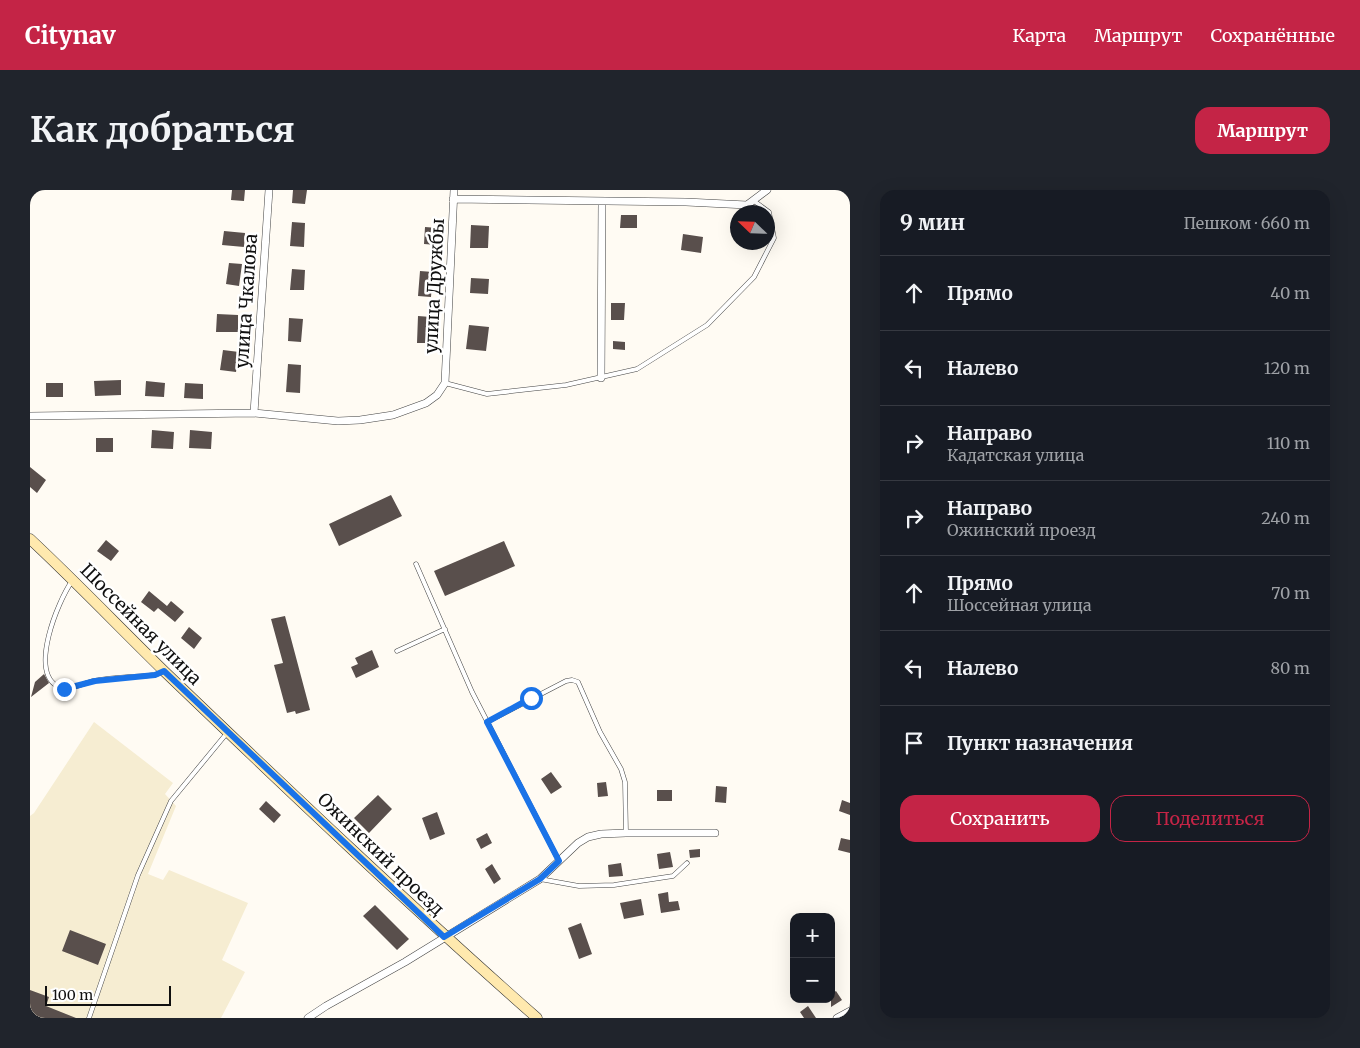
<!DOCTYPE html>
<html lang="ru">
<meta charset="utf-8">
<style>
:root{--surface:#171b24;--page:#20242c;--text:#f1f3f6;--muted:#9ea1a6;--line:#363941;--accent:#c42446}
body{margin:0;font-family:Merriweather,serif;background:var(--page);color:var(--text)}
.controls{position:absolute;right:15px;bottom:15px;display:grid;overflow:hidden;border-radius:10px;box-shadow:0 5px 20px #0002}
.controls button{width:45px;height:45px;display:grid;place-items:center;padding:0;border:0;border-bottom:1px solid var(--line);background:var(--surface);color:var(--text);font:25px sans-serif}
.compass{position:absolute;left:700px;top:15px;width:45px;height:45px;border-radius:50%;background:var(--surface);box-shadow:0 5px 20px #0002;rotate:293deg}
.scale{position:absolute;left:15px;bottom:12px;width:126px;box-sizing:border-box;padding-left:5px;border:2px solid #101010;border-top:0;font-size:14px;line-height:18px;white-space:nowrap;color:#101010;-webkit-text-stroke:4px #fff;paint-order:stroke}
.stop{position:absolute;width:15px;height:15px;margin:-11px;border:4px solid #1a73e8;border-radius:50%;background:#fff}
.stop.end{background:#1a73e8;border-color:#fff;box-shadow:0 1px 5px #0008}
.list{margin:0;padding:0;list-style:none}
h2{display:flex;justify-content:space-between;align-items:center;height:65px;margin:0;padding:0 20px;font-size:21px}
h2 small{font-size:16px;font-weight:400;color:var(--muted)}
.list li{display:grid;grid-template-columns:32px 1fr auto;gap:15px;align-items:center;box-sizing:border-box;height:75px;padding:0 20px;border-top:1px solid var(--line)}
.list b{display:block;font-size:19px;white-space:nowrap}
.list p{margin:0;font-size:16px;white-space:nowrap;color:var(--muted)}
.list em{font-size:16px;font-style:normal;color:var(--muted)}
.actions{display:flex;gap:10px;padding:15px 20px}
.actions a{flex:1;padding:11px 0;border:1px solid var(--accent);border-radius:15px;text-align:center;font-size:18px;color:var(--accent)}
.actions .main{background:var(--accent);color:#fff}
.icon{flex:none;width:28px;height:28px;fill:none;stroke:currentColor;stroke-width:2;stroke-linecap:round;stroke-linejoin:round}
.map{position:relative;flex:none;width:820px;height:828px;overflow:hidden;border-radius:15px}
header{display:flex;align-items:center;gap:30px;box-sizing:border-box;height:70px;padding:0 25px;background:var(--accent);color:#fff}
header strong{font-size:24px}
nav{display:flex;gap:28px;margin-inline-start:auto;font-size:18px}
.intro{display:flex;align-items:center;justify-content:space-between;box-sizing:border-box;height:120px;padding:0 30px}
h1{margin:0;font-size:35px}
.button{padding:12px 22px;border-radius:15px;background:var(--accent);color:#fff;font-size:18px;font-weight:700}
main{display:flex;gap:30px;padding:0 30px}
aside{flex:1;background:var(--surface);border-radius:15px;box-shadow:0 5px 20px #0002}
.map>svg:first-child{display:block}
.farmland{fill:#f6edd2}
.building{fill:#594f4c}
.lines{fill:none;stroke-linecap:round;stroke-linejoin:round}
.lane-casing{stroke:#434343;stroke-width:5}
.street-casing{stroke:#434343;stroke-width:8}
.secondary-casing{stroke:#323232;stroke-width:11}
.lane{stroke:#fff;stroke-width:4}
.street{stroke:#fff;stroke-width:7}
.secondary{stroke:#ffe9ae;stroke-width:10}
.route{stroke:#1a73e8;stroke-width:6}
.labels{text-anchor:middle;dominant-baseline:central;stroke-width:5;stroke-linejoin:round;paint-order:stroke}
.street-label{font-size:18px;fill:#101010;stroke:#fff}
</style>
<header>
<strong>Citynav</strong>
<nav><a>Карта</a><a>Маршрут</a><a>Сохранённые</a></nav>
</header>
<div class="intro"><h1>Как добраться</h1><a class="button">Маршрут</a></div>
<main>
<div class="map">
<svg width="820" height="828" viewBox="0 0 820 828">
<rect width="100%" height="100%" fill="#fffbf3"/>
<path class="farmland" d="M64 532 143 593 135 604 146 616 118 684 133 690 139 680 218 713 192 770 215 782 191 828H0V626L4 623Z"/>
<path class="building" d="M202 0H215L214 11 201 10Z
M263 0H277L275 14 262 13Z
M591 25H607V38H590Z
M262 32 275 33 274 57 260 56Z
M441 35 459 36 458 58H440Z
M395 37 408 38 407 55 394 54Z
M194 41 215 43 214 57 192 55Z
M653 44 673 47 671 63 651 60Z
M199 73 212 74 209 96 196 94Z
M262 79 275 80 274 100H260Z
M390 81 403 82 401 107 388 106Z
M441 88 459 89 458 104 440 103Z
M581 113H595L594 130H581Z
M187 124 208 125V142H186Z
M388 126 401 127V153H387Z
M259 128 273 129 271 152 258 151Z
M439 135 459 137 456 161 436 159Z
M583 151 595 152V160L583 159Z
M193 160 209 162 206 182 190 180Z
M258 174 271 175 270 203 256 202Z
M91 190V205L65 206 64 191Z
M116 191 135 193 134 207 115 206Z
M16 193H33V207H16Z
M155 193 173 194V209L154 208Z
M122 240 144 242 143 259 121 258Z
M160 240 182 242 181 259 159 258Z
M66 248H83V262H66Z
M0 277 16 290 7 303 0 297Z
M361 305 372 326 309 356 299 334Z
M76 350 89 361 81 371 67 361Z
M474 351 485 376 415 406 404 381Z
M119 401 137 416 141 411 154 422 145 432 128 418 124 422 111 412Z
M255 426 280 520 266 524 265 521 257 523 244 475 253 473 241 429Z
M159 437 172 448 164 459 151 448Z
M342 460 349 477 326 488 321 477 328 474 325 468Z
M14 484 19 493 1 507 5 492Z
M521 582 532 597 521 604 511 589Z
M576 592 578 606 568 607 567 593Z
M686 596 697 597 696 613 685 612Z
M627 600H642V611H627Z
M348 605 362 619 339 643 324 628Z
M812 610 820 613V625L809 621Z
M236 611 251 625 244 633 229 619Z
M407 622 415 644 400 650 392 628Z
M457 643 462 653 451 659 446 649Z
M811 648 820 650V663L808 660Z
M670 659V667L660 668 659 660Z
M640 662 643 677 629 679 627 664Z
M591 673 593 686 579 687 578 675Z
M462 674 471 689 464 694 455 679Z
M638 702 639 712 648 711 650 720 631 723 628 704Z
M611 709 614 725 594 729 590 713Z
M345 715 379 749 367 760 333 726Z
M551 733 562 764 549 769 538 738Z
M40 740 76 754 68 775 32 761Z
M0 800 19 807 16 816 46 828H0Z
M806 801 812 810 801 817V804Z
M778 816 786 828H774L770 822Z"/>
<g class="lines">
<g class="lane-casing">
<path id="lane" d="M415 193 457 204 536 195 607 179 677 135 724 87 744 48 739 22 724 11
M386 374 442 502 529 671
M42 391C27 413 0 480 27 496 29 497 31 498 34 499 42 499 55 493 63 491 83 487 105 487 125 485L133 482
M367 461 415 439
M457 532 536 491 542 490 548 492 570 542 591 579 595 592 596 643
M510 689 549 696 584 695 643 686 657 673
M59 828 108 685 141 611 197 543"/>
</g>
<g class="street-casing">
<path id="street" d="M423 9 656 12 717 15 737 0
M571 188 572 11
M224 223 239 0
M0 226 224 223 308 231 330 230 363 225 396 213 407 205 415 193 424 0
M278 828 296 816 375 772 510 689 548 653 558 647 571 644 596 643H685
M807 828 820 821"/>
</g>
<g class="secondary-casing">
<path id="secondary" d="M0 349C46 392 90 438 135 482 257 599 380 716 507 828"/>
</g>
<use href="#lane" class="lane"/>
<use href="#street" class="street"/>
<use href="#secondary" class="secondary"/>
</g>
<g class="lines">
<path class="route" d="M34 499 65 491 125 485 134 481 414 747 510 689 529 671 457 532 501 508"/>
</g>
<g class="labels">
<g class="street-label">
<text transform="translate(404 96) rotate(-87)">улица Дружбы</text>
<text transform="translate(216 111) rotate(-86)">улица Чкалова</text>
<text transform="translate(111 434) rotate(45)">Шоссейная улица</text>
<text transform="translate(351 664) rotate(44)">Ожинский проезд</text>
</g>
</g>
</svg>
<div class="controls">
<button>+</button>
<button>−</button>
</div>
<svg class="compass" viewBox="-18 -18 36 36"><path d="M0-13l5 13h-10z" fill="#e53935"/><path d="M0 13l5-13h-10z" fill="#9ea1a6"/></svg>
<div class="scale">100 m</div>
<div class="stop" style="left:501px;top:508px"></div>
<div class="stop end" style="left:34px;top:499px"></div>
</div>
<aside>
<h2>9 мин<small>Пешком · 660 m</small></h2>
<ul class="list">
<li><svg class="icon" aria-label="ahead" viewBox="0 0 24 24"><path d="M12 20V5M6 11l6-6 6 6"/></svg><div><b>Прямо</b></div><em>40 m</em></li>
<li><svg class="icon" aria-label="left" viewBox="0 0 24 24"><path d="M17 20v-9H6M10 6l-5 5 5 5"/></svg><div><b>Налево</b></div><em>120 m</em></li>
<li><svg class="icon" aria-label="right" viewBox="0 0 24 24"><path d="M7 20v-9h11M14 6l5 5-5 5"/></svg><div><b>Направо</b><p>Кадатская улица</p></div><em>110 m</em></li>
<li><svg class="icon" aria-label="right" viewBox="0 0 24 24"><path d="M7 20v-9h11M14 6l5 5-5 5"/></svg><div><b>Направо</b><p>Ожинский проезд</p></div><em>240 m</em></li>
<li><svg class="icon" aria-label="ahead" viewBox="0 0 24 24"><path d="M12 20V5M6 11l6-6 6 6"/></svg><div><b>Прямо</b><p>Шоссейная улица</p></div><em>70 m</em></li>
<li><svg class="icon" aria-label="left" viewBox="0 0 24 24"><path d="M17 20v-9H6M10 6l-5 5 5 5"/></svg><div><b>Налево</b></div><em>80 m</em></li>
<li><svg class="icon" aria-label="arrive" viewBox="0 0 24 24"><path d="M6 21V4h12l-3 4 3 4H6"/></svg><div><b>Пункт назначения</b></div></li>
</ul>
<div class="actions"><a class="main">Сохранить</a><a>Поделиться</a></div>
</aside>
</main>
